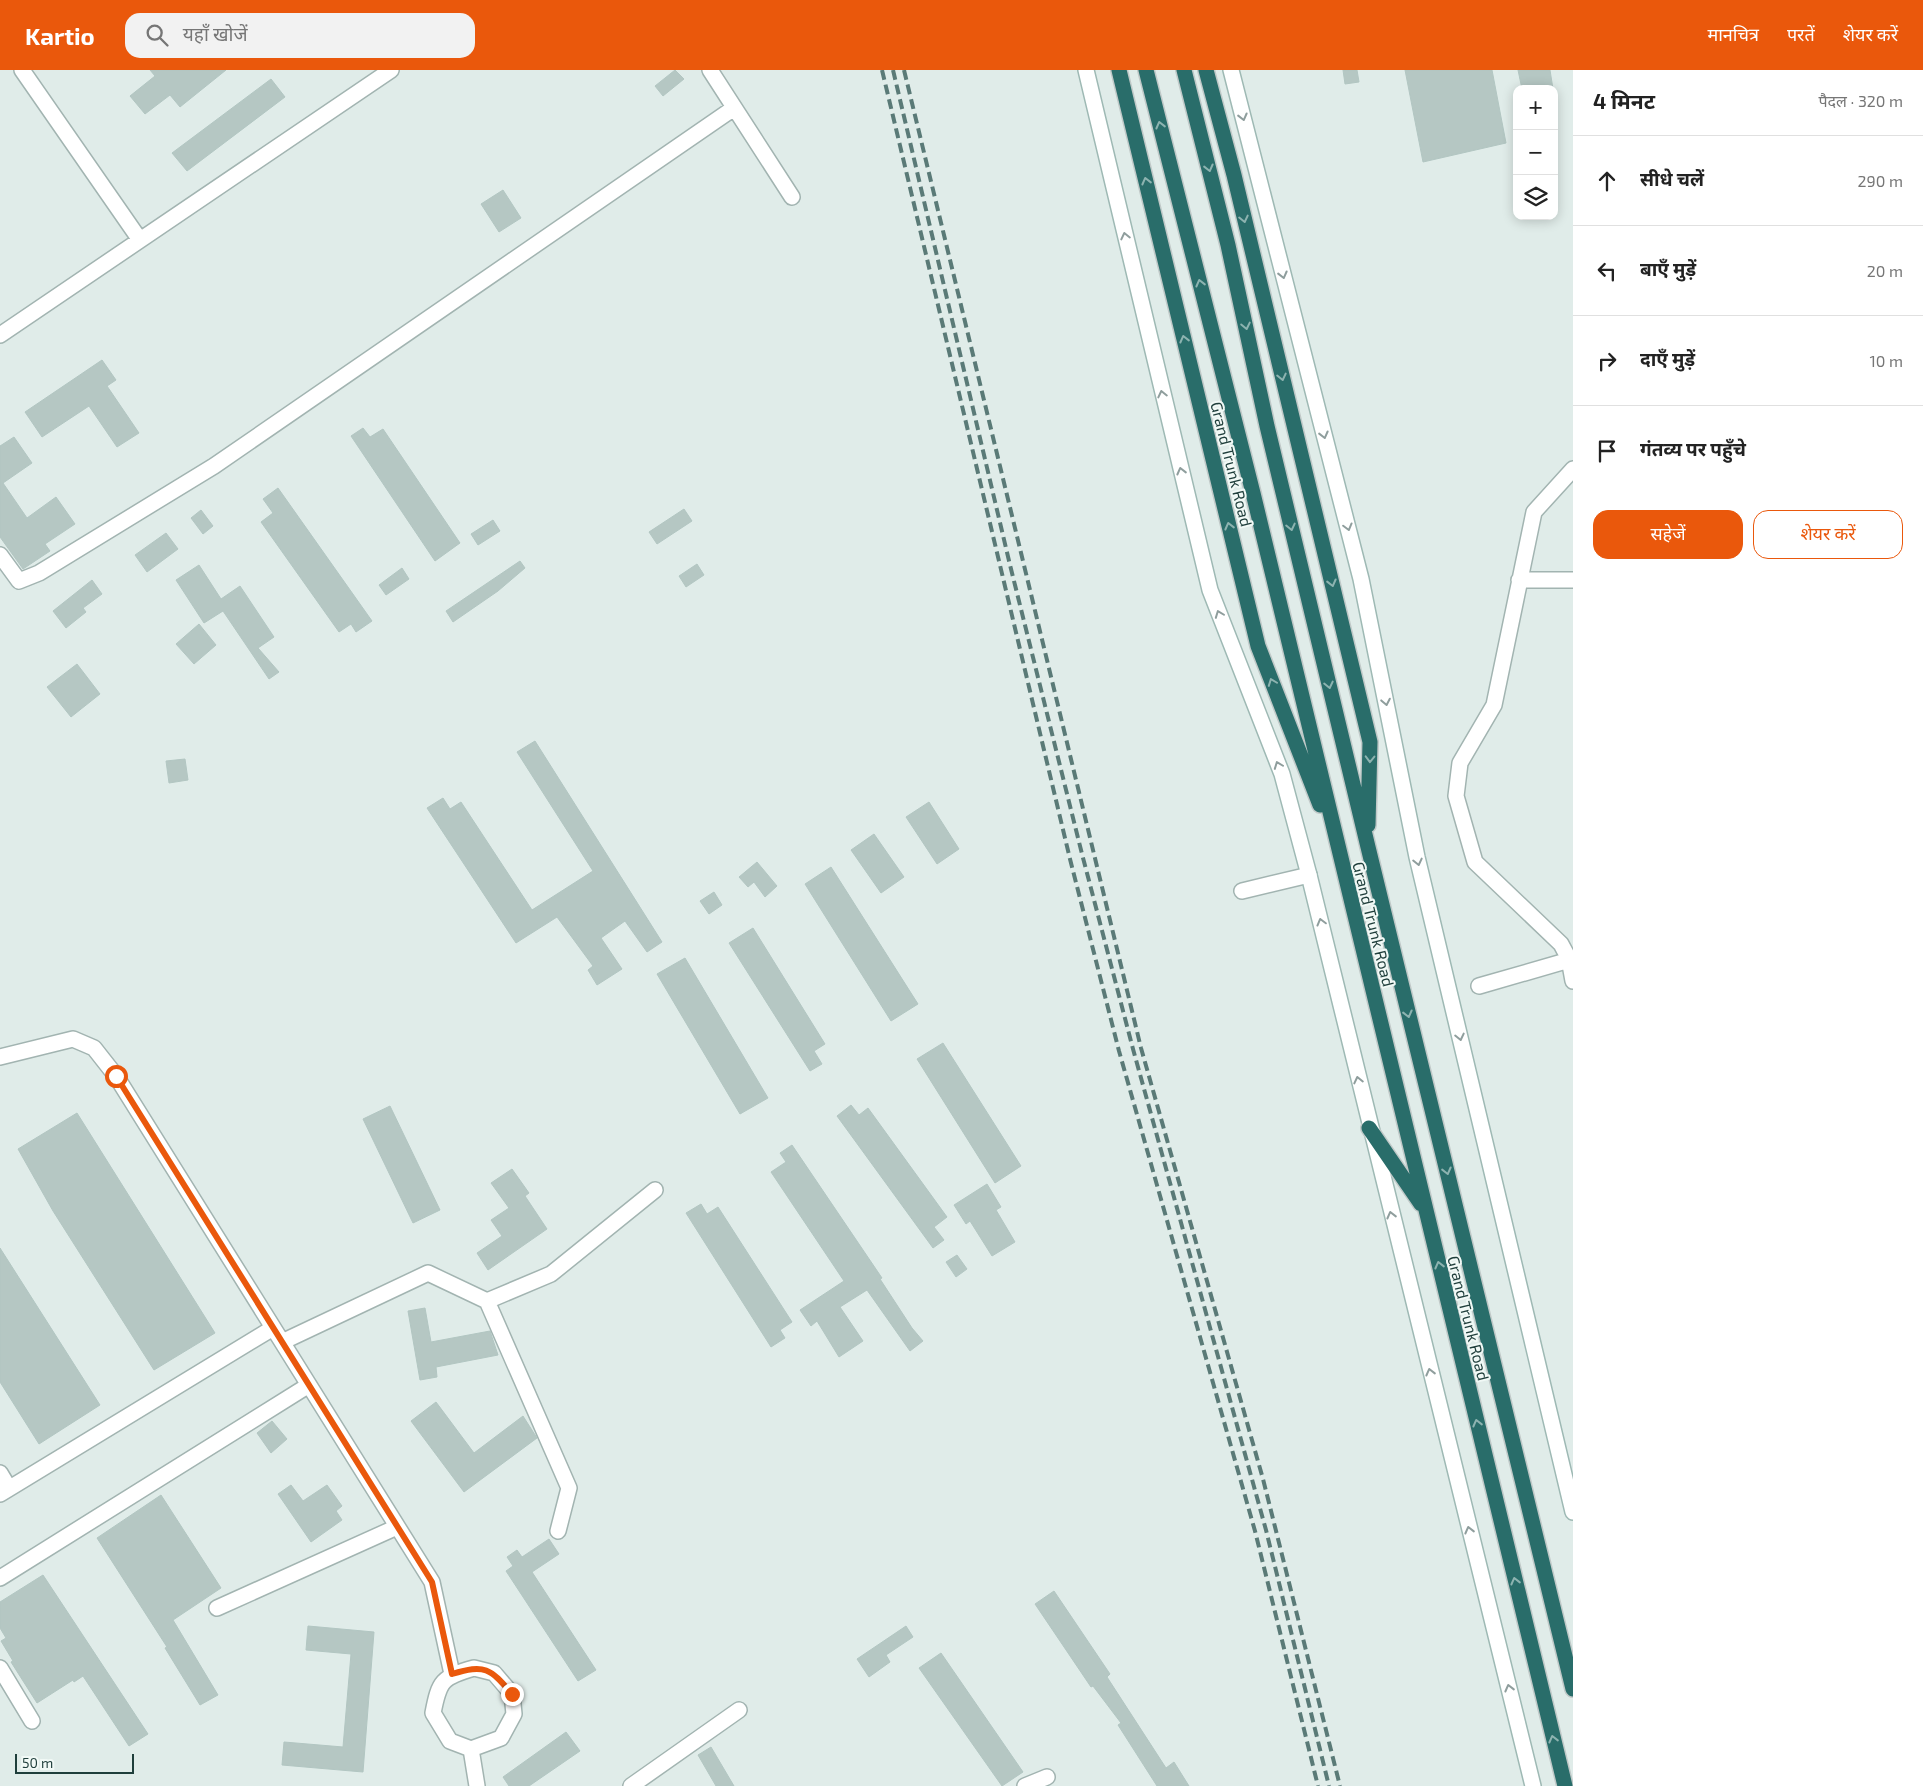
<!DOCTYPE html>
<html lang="hi">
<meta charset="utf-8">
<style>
:root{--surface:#fff;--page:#f2f2f2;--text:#222;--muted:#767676;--line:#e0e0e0;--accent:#ea580c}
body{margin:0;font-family:"Exo 2","Noto Sans Devanagari",sans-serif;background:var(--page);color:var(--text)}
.controls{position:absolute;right:15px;top:15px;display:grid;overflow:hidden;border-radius:10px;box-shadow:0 2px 12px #0003}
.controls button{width:45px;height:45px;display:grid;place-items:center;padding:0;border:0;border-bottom:1px solid var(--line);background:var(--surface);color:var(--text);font:25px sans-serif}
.scale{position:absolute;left:15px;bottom:12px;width:119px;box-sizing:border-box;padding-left:5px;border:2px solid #1f3e3b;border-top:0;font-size:14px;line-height:18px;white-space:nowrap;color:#1f3e3b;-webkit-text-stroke:4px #f1f9f6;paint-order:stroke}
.stop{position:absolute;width:15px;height:15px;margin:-11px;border:4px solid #ea580c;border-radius:50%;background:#fff}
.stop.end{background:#ea580c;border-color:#fff;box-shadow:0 1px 5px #0008}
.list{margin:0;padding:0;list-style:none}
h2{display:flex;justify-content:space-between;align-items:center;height:65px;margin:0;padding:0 20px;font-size:21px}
h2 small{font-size:16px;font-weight:400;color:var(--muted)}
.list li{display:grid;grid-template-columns:32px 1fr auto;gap:15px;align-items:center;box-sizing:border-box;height:90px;padding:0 20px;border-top:1px solid var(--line)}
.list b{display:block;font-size:19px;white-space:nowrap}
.list em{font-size:16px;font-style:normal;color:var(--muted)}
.actions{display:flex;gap:10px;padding:15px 20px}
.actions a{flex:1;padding:11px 0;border:1px solid var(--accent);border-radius:15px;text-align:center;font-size:18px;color:var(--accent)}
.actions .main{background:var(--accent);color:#fff}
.icon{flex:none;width:28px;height:28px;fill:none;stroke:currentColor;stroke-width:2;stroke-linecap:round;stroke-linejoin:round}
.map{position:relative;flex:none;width:1573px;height:1716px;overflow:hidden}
header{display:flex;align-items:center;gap:30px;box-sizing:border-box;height:70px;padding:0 25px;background:var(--accent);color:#fff}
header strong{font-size:24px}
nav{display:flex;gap:28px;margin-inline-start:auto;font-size:18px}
.search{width:350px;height:45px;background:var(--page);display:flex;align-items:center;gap:12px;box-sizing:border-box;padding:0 18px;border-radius:15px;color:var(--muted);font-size:19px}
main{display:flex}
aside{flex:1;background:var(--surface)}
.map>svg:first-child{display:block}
.building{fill:#b5c7c3;stroke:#b2c6c2}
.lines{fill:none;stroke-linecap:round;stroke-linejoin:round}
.street-casing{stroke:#a2b4b1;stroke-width:18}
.secondary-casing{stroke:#9eb9b4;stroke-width:18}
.highway-casing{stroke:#c0c9c8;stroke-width:18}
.street{stroke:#fff;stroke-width:15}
.secondary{stroke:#fff;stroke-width:15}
.highway{stroke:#296d6a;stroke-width:15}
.rail{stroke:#5a7a77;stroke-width:4;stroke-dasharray:10 5;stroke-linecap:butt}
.oneway{stroke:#8f9e9d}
.oneway2{stroke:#8db3b0}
.route{stroke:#ea580c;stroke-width:6}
.labels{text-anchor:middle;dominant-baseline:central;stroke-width:4;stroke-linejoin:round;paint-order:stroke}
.street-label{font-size:16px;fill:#1f3e3b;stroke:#f1f9f6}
</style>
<header>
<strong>Kartio</strong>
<div class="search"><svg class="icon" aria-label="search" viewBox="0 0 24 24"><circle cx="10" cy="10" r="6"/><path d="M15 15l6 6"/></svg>यहाँ खोजें</div>
<nav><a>मानचित्र</a><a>परतें</a><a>शेयर करें</a></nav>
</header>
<main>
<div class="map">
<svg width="1573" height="1716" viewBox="0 0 1573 1716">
<rect width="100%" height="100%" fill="#e0ece9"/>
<path class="building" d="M150 0H226L180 37 170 25 145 44 130 26 155 6Z
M675 0 684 9 663 26 655 16Z
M1343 0H1357L1359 12 1345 14Z
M1405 0H1492L1506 73 1423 92Z
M1518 0H1550L1553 19H1522Z
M271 9 285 27 187 101 172 83Z
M503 120 521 148 499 162 481 134Z
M102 290 116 310 107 316 139 363 117 377 89 336 42 367 25 342Z
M363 358 370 367 383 359 460 473 435 491 351 366Z
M14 367 32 393 3 413 27 448 56 427 75 454 45 474 50 481 23 499 0 467V376Z
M278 418 372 551 356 562 351 554 339 562 261 452 273 443 263 429Z
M684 439 692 451 657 474 649 462Z
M201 440 213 456 203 464 191 448Z
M493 450 500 461 478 475 471 464Z
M166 463 178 479 147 502 135 485Z
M520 491 525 498 498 521 453 552 446 541Z
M697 494 704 505 686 517 679 506Z
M199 495 221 529 240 516 274 567 258 578 279 602 269 609 223 541 204 553 176 510Z
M402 498 409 509 386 525 379 515Z
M92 510 102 524 83 538 86 542 66 558 53 541Z
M199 554 216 575 194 594 176 574Z
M77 594 100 624 71 647 47 617Z
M535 671 662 872 647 882 625 851 601 868 622 899 597 915 588 900 593 896 557 847 516 873 427 738 443 728 450 739 461 732 532 840 593 801 517 682Z
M185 689 188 710 169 713 166 691Z
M929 732 959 779 937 794 906 747Z
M874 764 904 807 881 823 851 780Z
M757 792 777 816 765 827 754 812 748 817 739 807Z
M831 797 918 934 891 951 805 814Z
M714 822 722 835 709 844 700 831Z
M753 858 825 974 814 981 822 994 810 1001 729 873Z
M685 888 768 1028 740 1044 657 904Z
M943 973 1021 1096 995 1113 917 989Z
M851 1035 859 1045 868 1038 947 1147 934 1157 944 1170 933 1178 837 1046Z
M390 1036 440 1140 413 1153 363 1049Z
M77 1043 215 1263 154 1300 53 1141 18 1079Z
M792 1075 882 1208 880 1209 912 1258 923 1271 910 1281 867 1220 840 1237 863 1271 839 1287 817 1251 811 1256 800 1240 844 1211 771 1102 786 1092 780 1083Z
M512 1099 529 1123 525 1126 547 1159 488 1200 477 1183 502 1166 491 1150 509 1138 491 1113Z
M987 1114 1001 1137 996 1140 1015 1172 992 1186 970 1151 966 1154 954 1135Z
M701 1134 707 1144 718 1137 792 1252 780 1260 785 1268 771 1277 686 1143Z
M0 1178 100 1335 39 1374 0 1312Z
M957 1185 967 1199 956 1207 946 1192Z
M425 1238 431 1272 490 1261 498 1285 436 1297 437 1307 420 1310 408 1241Z
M436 1332 474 1383 523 1346 537 1368 464 1422 411 1351Z
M272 1351 287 1369 271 1383 257 1363Z
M291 1415 303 1431 327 1415 342 1436 336 1441 342 1450 311 1472 278 1424Z
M161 1425 221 1518 173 1550 218 1625 200 1635 165 1578 167 1577 97 1468Z
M549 1469 559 1484 532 1502 596 1600 578 1611 506 1501 513 1496 507 1487 517 1480 522 1487Z
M43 1505 148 1664 129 1676 83 1606 74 1612 73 1610 37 1633 11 1592 13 1591 1 1571 6 1568 0 1558V1532Z
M1054 1521 1110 1604 1107 1607 1166 1698 1174 1692 1189 1716H1157L1118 1655 1121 1653 1093 1616 1091 1617 1035 1534Z
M308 1556 374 1562 363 1702 282 1695 284 1672 343 1677 351 1584 306 1580Z
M906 1556 913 1567 886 1585 890 1592 869 1607 857 1589Z
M941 1583 1023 1702 1002 1716 919 1598Z
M566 1662 580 1681 529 1716H509L503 1707Z
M711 1677 734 1716H716L698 1685Z"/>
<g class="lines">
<g class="street-casing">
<path id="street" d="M22 0 140 170
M710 0 792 127
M0 265 391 0
M1573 399 1534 442 1494 635 1460 693 1456 726 1475 792 1561 874 1569 889 1573 911
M0 485 19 511 39 503 214 396 734 38
M1519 510H1573
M1242 821 1309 805
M1479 916 1573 889
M0 987 73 969 94 978 116 1006 432 1512 452 1604
M487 1231 569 1418 558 1461
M282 1272 428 1203 487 1231 551 1204 655 1120
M0 1403 9 1418
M0 1424 273 1258
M0 1508 309 1315
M217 1538 397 1457
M0 1598 32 1651
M474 1598 494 1603 512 1624 514 1644 501 1668 471 1679 450 1671 433 1643C439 1611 442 1607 474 1598Z
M471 1679 477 1716
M631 1716 739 1640
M1025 1716 1047 1707"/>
</g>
<g class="secondary-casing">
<path id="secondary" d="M1086 0 1210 520 1282 704 1309 805 1533 1716
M1231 0 1361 509 1417 787 1573 1442"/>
</g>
<g class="highway-casing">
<path id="highway" d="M1119 0 1258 576 1320 735
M1146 0 1253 423 1565 1716
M1184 0 1228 175 1267 356 1368 777 1573 1619
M1206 0 1234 105 1370 672 1368 755
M1369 1058 1421 1134"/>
</g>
<use href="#street" class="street"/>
<use href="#secondary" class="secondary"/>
<use href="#highway" class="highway"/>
<path class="rail" d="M882 0 1070 789 1119 981 1255 1461 1318 1716
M893 0 1010 495 1082 784 1133 979 1266 1460 1329 1716
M904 0 1141 978 1263 1409 1340 1716"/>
</g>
<defs><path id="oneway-chevron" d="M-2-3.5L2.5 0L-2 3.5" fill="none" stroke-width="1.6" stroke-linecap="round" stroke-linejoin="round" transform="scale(1.25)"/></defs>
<g class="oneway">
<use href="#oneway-chevron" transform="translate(1243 47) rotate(76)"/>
<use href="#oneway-chevron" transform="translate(1125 166) rotate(-103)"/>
<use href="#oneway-chevron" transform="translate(1283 205) rotate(76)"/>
<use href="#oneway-chevron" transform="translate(1162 324) rotate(-103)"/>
<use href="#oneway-chevron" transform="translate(1324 365) rotate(76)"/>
<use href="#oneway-chevron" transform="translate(1181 401) rotate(-104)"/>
<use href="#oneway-chevron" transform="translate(1348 457) rotate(75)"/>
<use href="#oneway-chevron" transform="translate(1219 544) rotate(-111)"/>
<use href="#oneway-chevron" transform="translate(1386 632) rotate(79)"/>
<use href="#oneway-chevron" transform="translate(1278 695) rotate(-111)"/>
<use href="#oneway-chevron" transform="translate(1418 792) rotate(77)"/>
<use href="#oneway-chevron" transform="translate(1321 852) rotate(-105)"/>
<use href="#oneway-chevron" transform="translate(1460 967) rotate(77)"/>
<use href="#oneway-chevron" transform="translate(1358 1010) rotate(-103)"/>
<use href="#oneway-chevron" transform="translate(1391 1145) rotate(-104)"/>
<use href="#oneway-chevron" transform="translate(1430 1302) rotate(-104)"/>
<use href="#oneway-chevron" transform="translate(1469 1460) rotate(-104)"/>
<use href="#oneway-chevron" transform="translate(1509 1618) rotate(-104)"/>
</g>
<g class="oneway2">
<use href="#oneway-chevron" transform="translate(1160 55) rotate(-104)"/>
<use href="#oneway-chevron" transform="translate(1209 98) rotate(76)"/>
<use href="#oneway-chevron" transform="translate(1146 111) rotate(-104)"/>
<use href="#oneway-chevron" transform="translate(1244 149) rotate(77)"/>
<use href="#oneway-chevron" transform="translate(1200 213) rotate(-104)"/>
<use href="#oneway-chevron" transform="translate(1246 256) rotate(78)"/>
<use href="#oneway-chevron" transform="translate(1184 269) rotate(-104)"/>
<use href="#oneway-chevron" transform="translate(1282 307) rotate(77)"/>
<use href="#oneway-chevron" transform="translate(1229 456) rotate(-104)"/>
<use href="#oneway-chevron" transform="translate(1291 457) rotate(77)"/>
<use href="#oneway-chevron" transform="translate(1332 513) rotate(76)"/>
<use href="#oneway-chevron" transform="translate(1272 612) rotate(-111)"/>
<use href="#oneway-chevron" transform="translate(1329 615) rotate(77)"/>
<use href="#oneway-chevron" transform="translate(1370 689) rotate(91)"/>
<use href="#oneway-chevron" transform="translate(1408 944) rotate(76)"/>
<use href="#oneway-chevron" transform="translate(1447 1101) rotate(76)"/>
<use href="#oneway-chevron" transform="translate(1439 1195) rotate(-104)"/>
<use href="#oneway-chevron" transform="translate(1477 1353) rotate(-104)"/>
<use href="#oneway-chevron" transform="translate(1515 1511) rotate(-104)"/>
<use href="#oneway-chevron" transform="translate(1553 1669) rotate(-104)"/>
</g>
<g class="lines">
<path class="route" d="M116 1006 432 1512 452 1604C485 1594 490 1598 512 1624"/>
</g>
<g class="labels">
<g class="street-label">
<text transform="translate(1232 394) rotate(76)">Grand Trunk Road</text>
<text transform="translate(1374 854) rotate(76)">Grand Trunk Road</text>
<text transform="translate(1469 1248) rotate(76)">Grand Trunk Road</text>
</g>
</g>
</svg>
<div class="controls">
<button>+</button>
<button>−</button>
<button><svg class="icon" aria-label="layers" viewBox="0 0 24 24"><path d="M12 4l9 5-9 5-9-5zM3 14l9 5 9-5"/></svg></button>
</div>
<div class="scale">50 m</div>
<div class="stop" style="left:116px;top:1006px"></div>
<div class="stop end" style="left:512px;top:1624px"></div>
</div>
<aside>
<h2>4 मिनट<small>पैदल · 320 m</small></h2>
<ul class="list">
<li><svg class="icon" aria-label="ahead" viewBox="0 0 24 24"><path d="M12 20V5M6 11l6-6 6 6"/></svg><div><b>सीधे चलें</b></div><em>290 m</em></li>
<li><svg class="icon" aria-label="left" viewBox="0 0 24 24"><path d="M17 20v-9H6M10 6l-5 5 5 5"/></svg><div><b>बाएँ मुड़ें</b></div><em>20 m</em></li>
<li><svg class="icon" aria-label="right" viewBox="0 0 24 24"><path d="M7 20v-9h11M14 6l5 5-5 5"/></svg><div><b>दाएँ मुड़ें</b></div><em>10 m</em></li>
<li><svg class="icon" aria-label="arrive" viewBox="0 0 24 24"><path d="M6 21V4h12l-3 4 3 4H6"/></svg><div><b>गंतव्य पर पहुँचे</b></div></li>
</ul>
<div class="actions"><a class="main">सहेजें</a><a>शेयर करें</a></div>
</aside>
</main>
